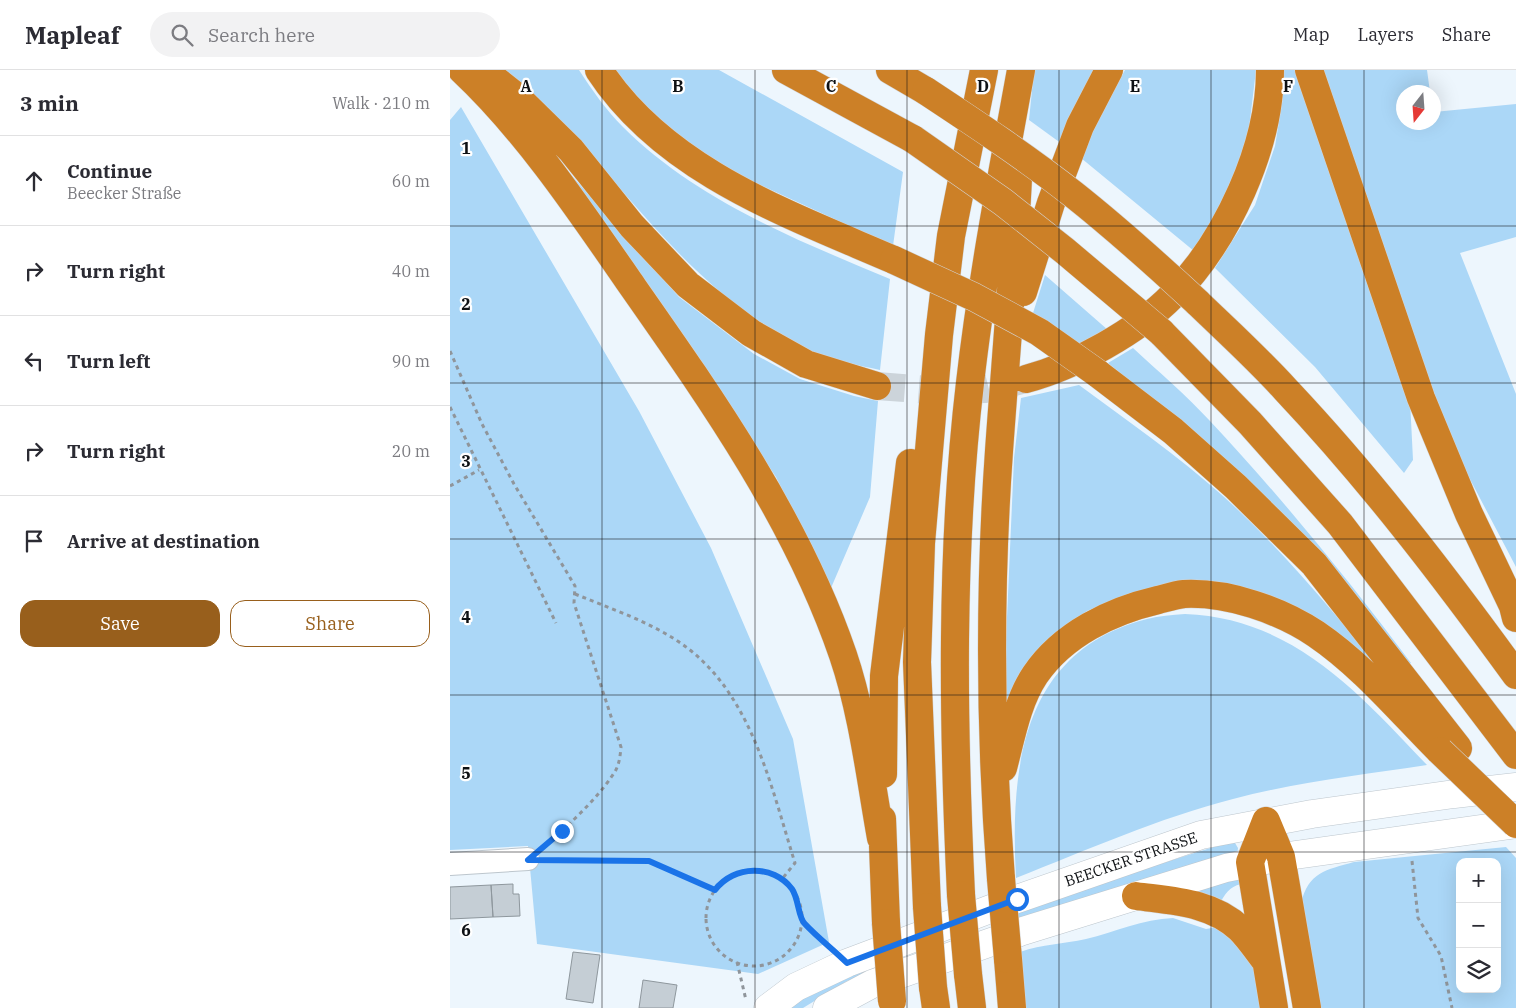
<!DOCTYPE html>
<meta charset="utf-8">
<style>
:root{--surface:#fff;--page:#f2f2f3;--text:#2b2b33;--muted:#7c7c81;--line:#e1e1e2;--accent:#985f1c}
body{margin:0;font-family:"IBM Plex Serif",serif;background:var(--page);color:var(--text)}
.controls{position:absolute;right:15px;bottom:15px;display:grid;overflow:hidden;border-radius:10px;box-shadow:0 5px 20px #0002}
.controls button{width:45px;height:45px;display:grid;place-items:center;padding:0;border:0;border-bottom:1px solid var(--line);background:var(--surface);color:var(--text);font:25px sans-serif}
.compass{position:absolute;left:946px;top:15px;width:45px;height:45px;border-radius:50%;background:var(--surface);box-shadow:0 5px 20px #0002;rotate:197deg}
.stop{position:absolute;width:15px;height:15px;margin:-11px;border:4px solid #1a73e8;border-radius:50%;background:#fff}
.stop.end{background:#1a73e8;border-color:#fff;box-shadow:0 1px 5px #0008}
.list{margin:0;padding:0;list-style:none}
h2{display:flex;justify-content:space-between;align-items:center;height:65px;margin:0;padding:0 20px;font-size:21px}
h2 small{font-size:16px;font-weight:400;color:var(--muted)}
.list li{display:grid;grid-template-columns:32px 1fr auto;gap:15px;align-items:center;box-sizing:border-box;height:90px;padding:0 20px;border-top:1px solid var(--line)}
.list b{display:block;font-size:19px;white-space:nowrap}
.list p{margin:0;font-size:16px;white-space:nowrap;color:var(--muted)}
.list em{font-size:16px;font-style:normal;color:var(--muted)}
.actions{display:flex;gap:10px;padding:15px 20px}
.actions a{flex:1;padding:11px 0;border:1px solid var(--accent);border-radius:15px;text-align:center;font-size:18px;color:var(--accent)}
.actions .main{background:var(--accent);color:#fff}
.icon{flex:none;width:28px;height:28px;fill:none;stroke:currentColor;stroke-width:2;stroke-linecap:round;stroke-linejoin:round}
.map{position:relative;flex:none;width:1066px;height:938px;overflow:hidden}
header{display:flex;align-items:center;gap:30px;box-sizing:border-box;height:70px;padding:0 25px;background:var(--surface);border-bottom:1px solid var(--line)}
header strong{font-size:24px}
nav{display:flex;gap:28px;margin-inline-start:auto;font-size:18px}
.search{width:350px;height:45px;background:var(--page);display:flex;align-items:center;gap:12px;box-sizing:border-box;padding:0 18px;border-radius:28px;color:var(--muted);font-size:19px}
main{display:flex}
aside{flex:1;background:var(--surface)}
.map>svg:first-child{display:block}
.green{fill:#abd7f7;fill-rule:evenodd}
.building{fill:#c5ced5;stroke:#8e979d}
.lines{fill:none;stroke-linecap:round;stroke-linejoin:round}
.highway-tunnel{stroke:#ccd4da;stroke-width:28;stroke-dasharray:28 14;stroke-linecap:butt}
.street-casing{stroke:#bdc6cd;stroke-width:24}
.secondary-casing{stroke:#bdc6cd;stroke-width:29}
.highway-casing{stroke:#d4d4d5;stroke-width:29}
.path{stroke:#8f959b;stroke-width:3;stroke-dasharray:4 4;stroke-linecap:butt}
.street{stroke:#fff;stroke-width:22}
.secondary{stroke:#fff;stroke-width:28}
.highway{stroke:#cc8027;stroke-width:28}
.highway-bridge-casing{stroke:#d4d4d5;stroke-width:29;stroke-linecap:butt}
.highway-bridge{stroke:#cc8027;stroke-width:28}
.route{stroke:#1a73e8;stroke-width:6}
.grid{fill:none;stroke:#0e1114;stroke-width:1;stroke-opacity:0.55}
.labels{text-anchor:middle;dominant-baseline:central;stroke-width:4.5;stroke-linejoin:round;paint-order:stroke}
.street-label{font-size:15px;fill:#0e1114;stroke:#fff}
.grid-label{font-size:16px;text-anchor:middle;font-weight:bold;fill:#0e1114;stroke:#fff;stroke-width:4.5;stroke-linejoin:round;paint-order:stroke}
</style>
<header>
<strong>Mapleaf</strong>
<div class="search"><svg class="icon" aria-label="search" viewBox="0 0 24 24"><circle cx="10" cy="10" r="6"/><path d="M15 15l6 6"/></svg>Search here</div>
<nav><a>Map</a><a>Layers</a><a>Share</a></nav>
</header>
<main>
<aside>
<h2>3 min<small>Walk · 210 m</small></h2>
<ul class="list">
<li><svg class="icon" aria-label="ahead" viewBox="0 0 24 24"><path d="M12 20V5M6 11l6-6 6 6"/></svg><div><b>Continue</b><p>Beecker Straße</p></div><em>60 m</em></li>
<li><svg class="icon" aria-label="right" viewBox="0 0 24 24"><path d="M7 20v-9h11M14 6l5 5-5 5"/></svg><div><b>Turn right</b></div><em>40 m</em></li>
<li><svg class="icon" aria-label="left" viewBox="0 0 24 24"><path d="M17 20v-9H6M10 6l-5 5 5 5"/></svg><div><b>Turn left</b></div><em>90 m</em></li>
<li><svg class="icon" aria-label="right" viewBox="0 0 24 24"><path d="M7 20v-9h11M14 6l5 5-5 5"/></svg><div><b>Turn right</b></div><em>20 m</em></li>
<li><svg class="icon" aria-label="arrive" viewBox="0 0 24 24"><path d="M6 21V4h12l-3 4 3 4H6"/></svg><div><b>Arrive at destination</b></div></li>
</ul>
<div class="actions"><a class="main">Save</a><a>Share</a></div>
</aside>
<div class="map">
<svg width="1066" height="938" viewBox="0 0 1066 938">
<rect width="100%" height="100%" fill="#edf6fd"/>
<path class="green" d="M52 0H129C142 20 156 40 173 57 246 130 347 170 440 209L430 300C407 295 379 290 358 280 258 231 202 152 129 73 105 47 78 24 52 0Z
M164 0H269L453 102 443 176 282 102 225 65 192 34Z
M584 0H646L612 74 579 50Z
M675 0H806L798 67 780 123 744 181 631 88 644 58Z
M833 0H849L960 330 963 390 954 403 865 297 765 198 805 135 825 76 833 27Z
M870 0H977L980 22H954V52H984V42L1066 34V167L1010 183 1066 324V497L1011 392 970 290Z
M11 37 189 341 261 478 343 669 379 872 308 904 87 874 78 776 0 780V50Z
M117 100 229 227 304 284 350 309 404 326 428 331 420 427 381 518 326 407 170 174 115 101Z
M595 205 658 260 632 275 583 243Z
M683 278C709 302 736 325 760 351 832 428 898 509 961 593L957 595 742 364 658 293Z
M629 315C678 351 728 386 773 426 834 481 886 546 939 608L912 586 734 513 680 523 637 541 600 568 558 638H553L564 388 571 328Z
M735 544C842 548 908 622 977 695 912 705 847 712 783 729 709 748 637 780 566 808 560 699 571 581 697 549 709 546 722 545 735 544Z
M785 773 788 778 787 785 568 852 567 839 773 774Z
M1056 777 1066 788V938H867L851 834C858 802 876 800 904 792ZM1010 792H1047V919H1010Z
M790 807 791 814C779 817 775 824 769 835L737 821Z
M723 848 756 859 762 858 768 852 800 885 814 938H575L570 882C593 874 613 874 636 869 665 862 693 849 723 848Z
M421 893V902L397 911 353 938H333Z"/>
<path class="building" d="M63 814V824H69L70 846 43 847 41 815Z
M41 815 43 847 0 849V817Z
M123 882 150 885 143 933 116 929Z
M193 910 227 915 223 938H189Z"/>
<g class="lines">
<path class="highway-tunnel" d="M427 316 479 320 536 319 576 309"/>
<g class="street-casing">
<path id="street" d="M0 794 78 789"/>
</g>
<g class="secondary-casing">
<path id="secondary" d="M318 938 346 917 397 893 567 829 751 765 862 744 1004 724 1066 717
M377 938 422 914 570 862 776 798 831 787 1066 754"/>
</g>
<g class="highway-casing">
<path id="highway" d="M12 0C75 59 129 139 178 210 260 327 346 448 393 585 413 644 420 707 431 768
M33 0 67 27 121 80 182 156 238 215 301 263 356 294 427 316
M149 0C215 101 338 144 444 190
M336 0 463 69
M440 0 476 21
M859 0 971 328 1019 444 1063 536 1066 548
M573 222 601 133 630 56 659 0
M747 232C777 261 808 289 836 320 920 409 994 506 1066 605
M711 262 800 353 890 454 1066 685
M647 303 723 361 786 417 864 494 1008 678
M576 309C625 296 688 261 723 225 777 170 820 77 820 0
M553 698C561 668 567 632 585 605 613 564 661 541 708 530 716 528 725 525 734 524 778 522 830 540 866 564 913 596 951 642 990 681
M433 704 434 606 460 393
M432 749 436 853
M816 751 831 787 857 938
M816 751 800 792 824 938
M551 809C540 667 539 523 549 381 556 283 565 185 569 86
M511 825C503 655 500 483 520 313 532 208 552 104 571 0
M686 826C722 831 762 832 790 859 799 868 807 880 814 889
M477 837 467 592 471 473 489 265 501 166 534 0
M558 889 562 938
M518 904 522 938
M483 917 486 938"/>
</g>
<path class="path" d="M0 281 32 354 64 414 125 516 124 533 171 677C170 688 169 697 162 706 147 729 114 760 92 778
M0 337 106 553
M0 416 29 400
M125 524C159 538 195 550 226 570 301 618 320 714 345 793L332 809
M97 790 199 791 265 820
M962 791 968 848 991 886 1002 938
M256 848a48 48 0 1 1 96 0a48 48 0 1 1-96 0Z
M353 852 380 877
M287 892 296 930"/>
<use href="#street" class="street"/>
<use href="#secondary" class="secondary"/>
<use href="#highway" class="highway"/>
<g class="highway-bridge-casing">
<path id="highway-bridge" d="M476 21C526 54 576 87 623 124 666 158 707 195 747 232
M463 69 553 132 615 181 711 262
M444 190 524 227 589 262 647 303
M990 681 1066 754
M551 809 558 889
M511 825 518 904
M477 837 483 917
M436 853 442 931"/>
</g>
<use href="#highway-bridge" class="highway-bridge"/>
</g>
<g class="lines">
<path class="route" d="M112 761 78 790 199 791 265 820C284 795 323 794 342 819 349 829 348 848 355 854 368 868 384 880 397 893L567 829"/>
</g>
<path class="grid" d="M152 0V938M305 0V938M457 0V938M609 0V938M761 0V938M914 0V938M0 156H1066M0 313H1066M0 469H1066M0 625H1066M0 782H1066"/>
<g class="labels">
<g class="street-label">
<text transform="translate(681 789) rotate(-19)">BEECKER STRASSE</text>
</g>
</g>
<g class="grid-label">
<text x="76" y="22">A</text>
<text x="228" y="22">B</text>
<text x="381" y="22">C</text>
<text x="533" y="22">D</text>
<text x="685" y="22">E</text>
<text x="838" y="22">F</text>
<text x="16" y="84">1</text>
<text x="16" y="240">2</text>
<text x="16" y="397">3</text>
<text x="16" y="553">4</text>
<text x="16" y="709">5</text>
<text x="16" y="866">6</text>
</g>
</svg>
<div class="controls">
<button>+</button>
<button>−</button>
<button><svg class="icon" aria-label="layers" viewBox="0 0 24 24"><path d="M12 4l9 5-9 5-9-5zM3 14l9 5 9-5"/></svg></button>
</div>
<svg class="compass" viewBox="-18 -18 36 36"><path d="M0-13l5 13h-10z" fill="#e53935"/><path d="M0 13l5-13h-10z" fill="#7c7c81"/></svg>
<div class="stop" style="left:567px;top:829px"></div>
<div class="stop end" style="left:112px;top:761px"></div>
</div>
</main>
